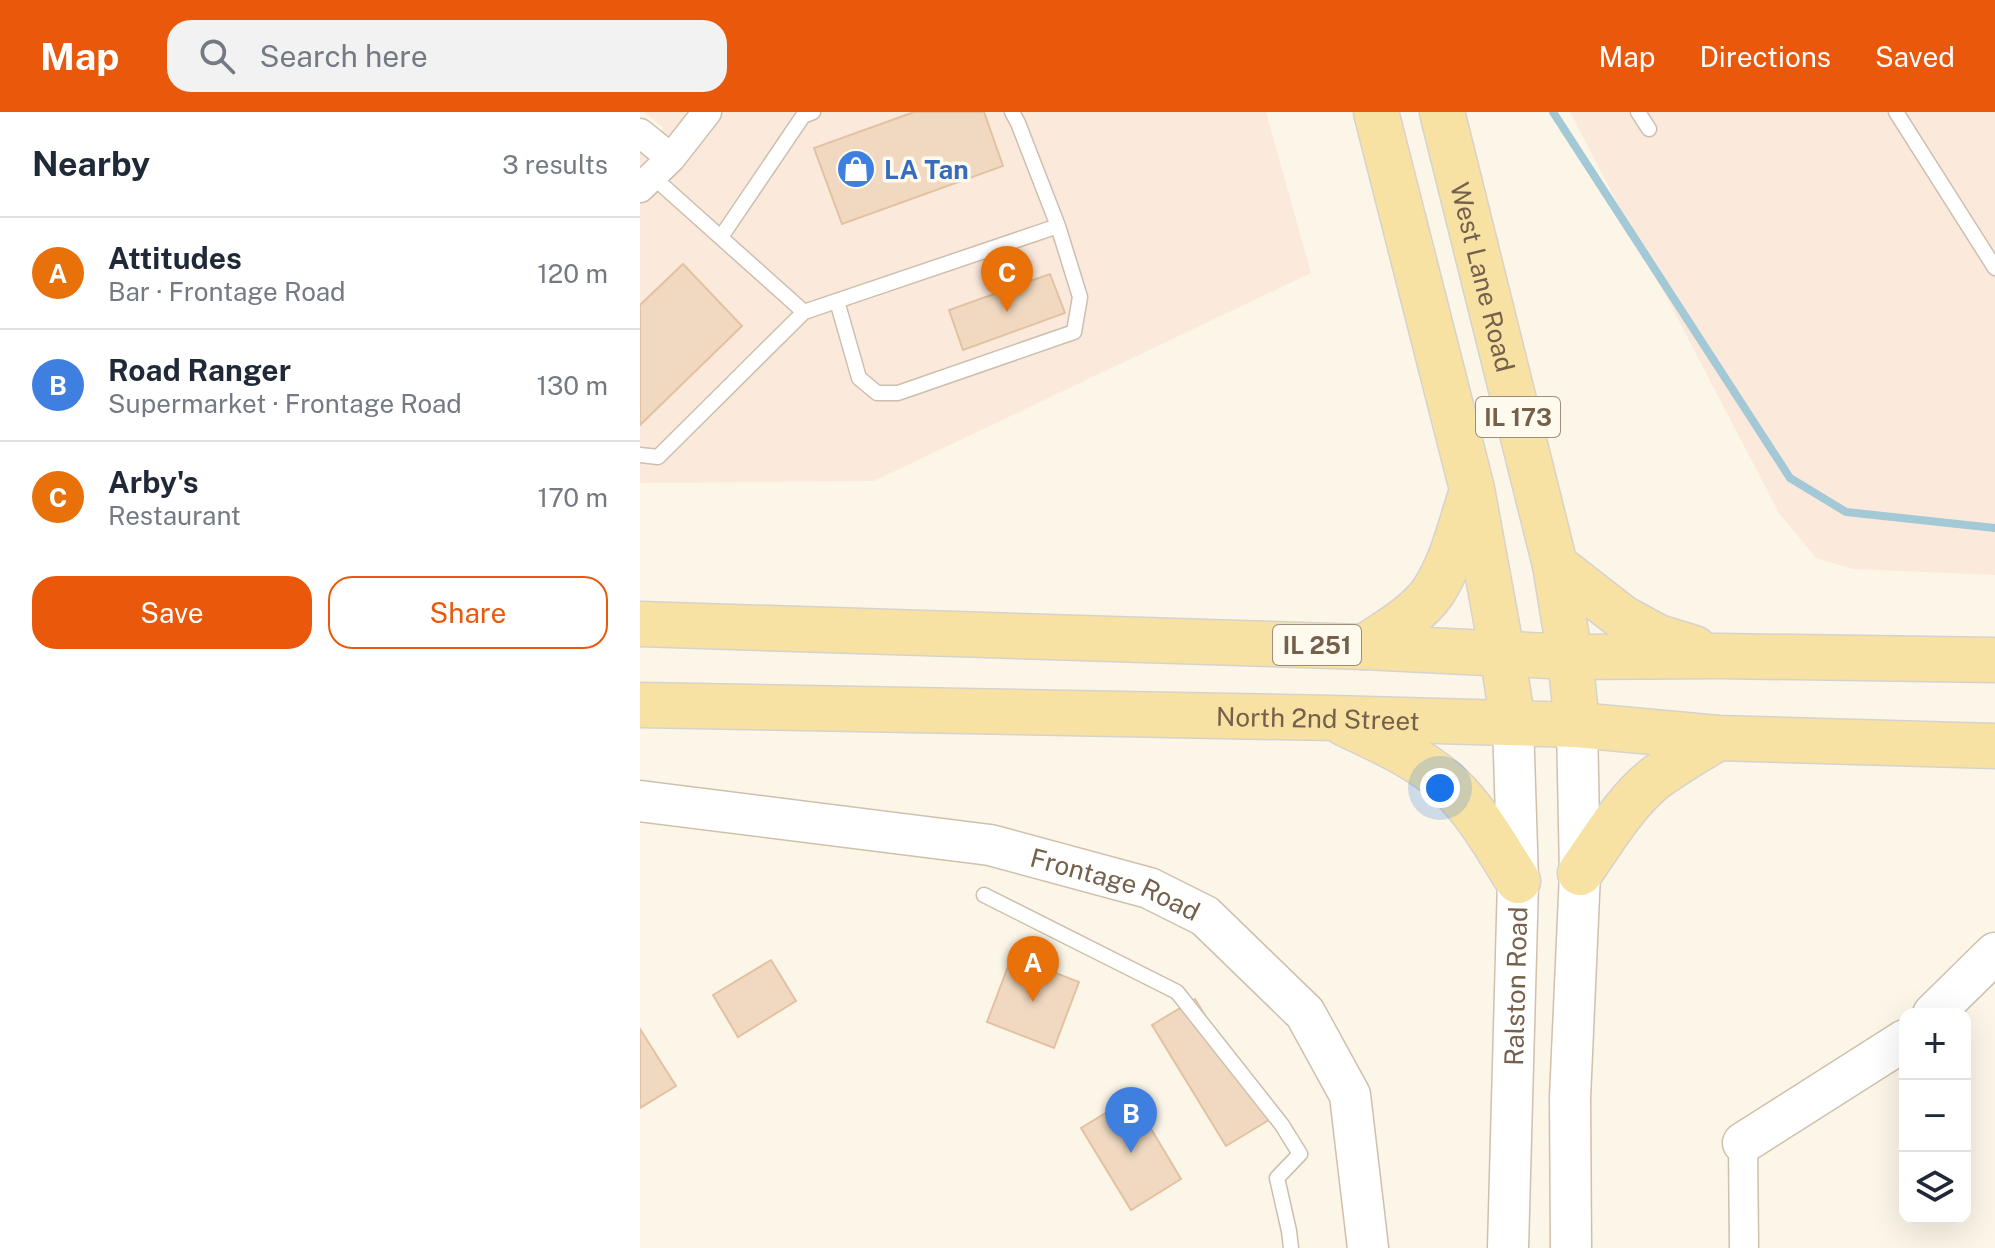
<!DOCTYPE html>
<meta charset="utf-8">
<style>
:root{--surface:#fff;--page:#f2f2f3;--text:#1f2937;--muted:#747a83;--line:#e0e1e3;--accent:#ea580c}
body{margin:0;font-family:"Public Sans",sans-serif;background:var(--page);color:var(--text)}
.controls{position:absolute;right:24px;bottom:24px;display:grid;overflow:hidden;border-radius:16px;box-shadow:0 8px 32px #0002}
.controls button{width:72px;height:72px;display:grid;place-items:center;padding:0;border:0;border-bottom:2px solid var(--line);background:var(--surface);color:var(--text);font:40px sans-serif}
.you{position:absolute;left:800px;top:676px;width:28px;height:28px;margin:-20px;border:6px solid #fff;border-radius:50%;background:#1a73e8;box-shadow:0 0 0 12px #1a73e833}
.badge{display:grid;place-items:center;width:52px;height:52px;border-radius:50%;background:var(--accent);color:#fff;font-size:26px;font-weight:700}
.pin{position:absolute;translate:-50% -66px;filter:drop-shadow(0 2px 4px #0008)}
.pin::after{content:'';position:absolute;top:42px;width:28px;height:24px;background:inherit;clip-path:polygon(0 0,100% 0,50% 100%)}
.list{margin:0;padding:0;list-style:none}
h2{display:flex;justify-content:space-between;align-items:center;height:104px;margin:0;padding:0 32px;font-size:34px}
h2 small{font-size:26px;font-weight:400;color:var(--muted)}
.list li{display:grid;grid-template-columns:52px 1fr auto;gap:24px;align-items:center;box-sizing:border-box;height:112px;padding:0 32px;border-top:2px solid var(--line)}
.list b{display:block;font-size:30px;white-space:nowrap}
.list p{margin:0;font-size:26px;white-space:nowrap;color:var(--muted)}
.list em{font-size:26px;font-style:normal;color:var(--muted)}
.actions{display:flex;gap:16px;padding:24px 32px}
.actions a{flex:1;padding:18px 0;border:2px solid var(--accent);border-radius:24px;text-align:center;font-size:28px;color:var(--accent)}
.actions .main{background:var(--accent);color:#fff}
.icon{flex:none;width:44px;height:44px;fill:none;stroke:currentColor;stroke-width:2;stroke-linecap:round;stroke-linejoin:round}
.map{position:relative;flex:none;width:1355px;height:1136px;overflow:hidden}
header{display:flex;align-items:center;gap:48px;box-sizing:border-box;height:112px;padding:0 40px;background:var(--accent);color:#fff}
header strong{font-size:38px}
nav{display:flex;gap:44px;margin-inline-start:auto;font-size:28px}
.search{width:560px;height:72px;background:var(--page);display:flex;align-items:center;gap:20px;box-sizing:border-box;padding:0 28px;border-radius:24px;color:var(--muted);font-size:30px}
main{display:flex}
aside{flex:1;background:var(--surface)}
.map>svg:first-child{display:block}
.commercial{fill:#fbe9dc}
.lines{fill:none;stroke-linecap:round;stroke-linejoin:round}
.stream{stroke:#a3c8d6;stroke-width:8}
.building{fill:#f0d9c0;stroke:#e2c2a1;stroke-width:2}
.lane-casing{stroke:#cdbfae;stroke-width:17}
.street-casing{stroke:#cdbfae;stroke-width:31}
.secondary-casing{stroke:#d0c0ab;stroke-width:43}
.primary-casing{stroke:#d8d2cd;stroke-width:47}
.lane{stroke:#fff;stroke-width:14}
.street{stroke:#fff;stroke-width:28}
.secondary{stroke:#fff;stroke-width:40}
.primary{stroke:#f7e2a3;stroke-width:44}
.labels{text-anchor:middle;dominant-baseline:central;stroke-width:7;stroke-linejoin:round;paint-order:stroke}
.shield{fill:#fefaee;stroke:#9e8e7d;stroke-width:2}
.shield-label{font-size:24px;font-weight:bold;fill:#75604c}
.shop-label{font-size:26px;font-weight:bold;fill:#366cbe;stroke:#fefaee;text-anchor:start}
.street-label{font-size:26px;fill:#75604c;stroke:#fefaee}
</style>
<header>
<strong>Map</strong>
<div class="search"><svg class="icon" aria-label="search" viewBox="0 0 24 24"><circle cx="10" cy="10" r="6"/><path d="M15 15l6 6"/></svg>Search here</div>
<nav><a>Map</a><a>Directions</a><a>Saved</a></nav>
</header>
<main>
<aside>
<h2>Nearby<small>3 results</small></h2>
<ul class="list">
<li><span class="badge" style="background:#e8710a">A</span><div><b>Attitudes</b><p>Bar · Frontage Road</p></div><em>120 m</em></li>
<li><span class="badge" style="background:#3f7fe0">B</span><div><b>Road Ranger</b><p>Supermarket · Frontage Road</p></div><em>130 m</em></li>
<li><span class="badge" style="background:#e8710a">C</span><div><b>Arby's</b><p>Restaurant</p></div><em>170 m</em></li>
</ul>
<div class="actions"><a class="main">Save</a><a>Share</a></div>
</aside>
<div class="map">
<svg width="1355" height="1136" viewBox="0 0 1355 1136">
<rect width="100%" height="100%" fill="#fcf6e8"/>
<path class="commercial" d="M4 0H626L671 161 234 369 0 371V39L23 16Z
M930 0H1355V463L1213 457 1176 446 1139 401Z"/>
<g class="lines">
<path class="stream" d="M913 0 1150 366 1206 400 1355 416"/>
</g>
<path class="building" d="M274 0H344L363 54 202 112 174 36Z
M43 152 102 214 0 313V193Z
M410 162 425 201 323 238 309 198Z
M372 844 439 870 414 936 347 910Z
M131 848 156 889 98 925 73 883Z
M555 887 629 1008 586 1034 512 913Z
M0 917 36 974 0 996Z
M492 985 541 1067 491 1098 441 1016Z"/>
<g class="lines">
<g class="lane-casing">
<path id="lane" d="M998 0 1009 17
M1256 0 1355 156
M12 64 164 200
M81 125 163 4 173 0
M197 189 219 266 237 281H258L434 220 440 185 418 114 378 11 372 0
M0 343 18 345 164 200 418 114
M344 783 537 880 642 1013 660 1042 637 1066 649 1119 651 1136"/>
</g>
<g class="street-casing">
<path id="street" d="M0 21 31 46
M0 76 31 46 67 0
M1103 1031 1104 1136"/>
</g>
<g class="secondary-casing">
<g id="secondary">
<path id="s1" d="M0 689 350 733 509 776 565 804 665 901 710 983 728 1136"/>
<path d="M1293 902 1355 841"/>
<path d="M1103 1031 1265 928"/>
<path id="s2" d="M868 1136 878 769 873 611"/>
<path d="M931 1136 930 986 940 761 937 613"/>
</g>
</g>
<g class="primary-casing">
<g id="primary">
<path d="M736 0 832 377 862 541 873 611"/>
<path id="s3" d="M802 0 915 453 930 545 937 613"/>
<path d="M915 453 983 506 1018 525 1054 536"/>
<path d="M0 512 724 535 930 545 1079 544 1355 548"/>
<path d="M724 535C747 520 777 503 793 480 812 451 820 415 831 382"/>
<path id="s4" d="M0 593 692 606 937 613 1078 626 1355 634"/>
<path d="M705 612C741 629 780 646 810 674 837 699 859 739 878 769"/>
<path d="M940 761C960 732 986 689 1014 667 1034 652 1057 639 1078 626"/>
</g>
</g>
<use href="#lane" class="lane"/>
<use href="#street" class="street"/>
<use href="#secondary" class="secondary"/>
<use href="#primary" class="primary"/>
</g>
<defs>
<g id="shop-disc" transform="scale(2)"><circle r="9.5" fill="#3f7fe0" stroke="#fefaee"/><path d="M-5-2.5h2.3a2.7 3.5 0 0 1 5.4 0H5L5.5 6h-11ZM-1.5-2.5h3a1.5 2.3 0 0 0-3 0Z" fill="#fff"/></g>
</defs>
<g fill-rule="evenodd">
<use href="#shop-disc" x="216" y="57"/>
</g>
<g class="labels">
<g class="shield">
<rect x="836" y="285" width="84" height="40" rx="6"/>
<rect x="633" y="513" width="88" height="40" rx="6"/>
</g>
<g class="shield-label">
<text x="878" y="305">IL 173</text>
<text x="677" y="533">IL 251</text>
</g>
<g class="shop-label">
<text x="244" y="57">LA Tan</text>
</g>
<g class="street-label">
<text stroke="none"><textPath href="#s3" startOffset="170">West Lane Road</textPath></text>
<text stroke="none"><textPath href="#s4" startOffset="678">North 2nd Street</textPath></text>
<text stroke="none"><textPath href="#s1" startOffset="484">Frontage Road</textPath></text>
<text stroke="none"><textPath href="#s2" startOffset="262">Ralston Road</textPath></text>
</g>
</g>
</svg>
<div class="controls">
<button>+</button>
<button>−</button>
<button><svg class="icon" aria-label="layers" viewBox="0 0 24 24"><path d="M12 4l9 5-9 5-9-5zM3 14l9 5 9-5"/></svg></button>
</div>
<div class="you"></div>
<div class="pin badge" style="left:393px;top:890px;background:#e8710a">A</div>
<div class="pin badge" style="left:491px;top:1041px;background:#3f7fe0">B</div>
<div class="pin badge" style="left:367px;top:200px;background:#e8710a">C</div>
</div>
</main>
